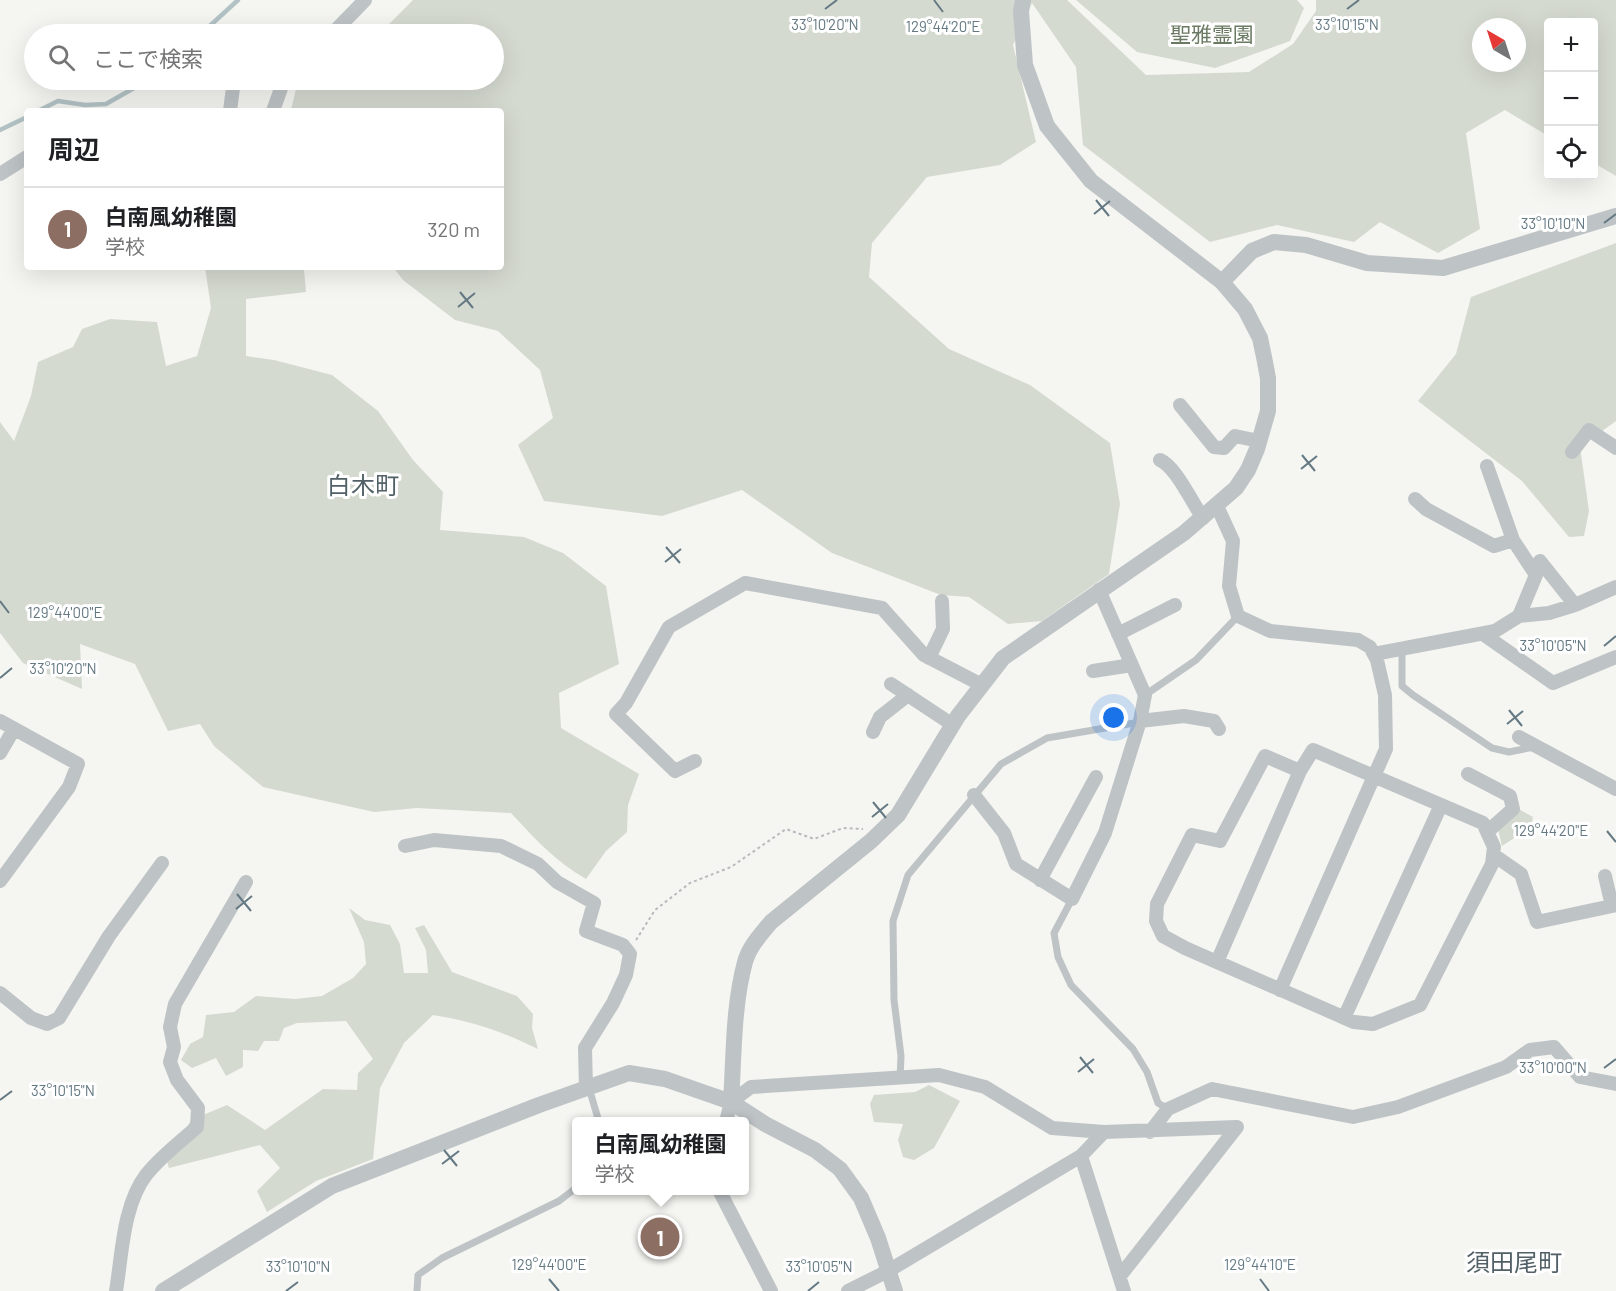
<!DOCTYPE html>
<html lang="ja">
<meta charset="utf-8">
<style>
:root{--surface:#fff;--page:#f2f2f2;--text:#202124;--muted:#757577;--line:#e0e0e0;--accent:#e53a22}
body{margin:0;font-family:Barlow,"Noto Sans JP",sans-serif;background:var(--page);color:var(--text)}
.controls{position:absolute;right:18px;top:18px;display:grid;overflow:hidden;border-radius:6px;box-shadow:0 6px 24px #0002}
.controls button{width:54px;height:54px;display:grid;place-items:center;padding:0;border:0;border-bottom:2px solid var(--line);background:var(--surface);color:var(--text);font:30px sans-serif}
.compass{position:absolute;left:1472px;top:18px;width:54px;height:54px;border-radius:50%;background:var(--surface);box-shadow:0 6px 24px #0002;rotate:321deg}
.you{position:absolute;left:1114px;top:718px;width:21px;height:21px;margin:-15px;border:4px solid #fff;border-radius:50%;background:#1a73e8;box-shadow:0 0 0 9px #1a73e833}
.badge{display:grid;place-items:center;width:39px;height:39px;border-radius:50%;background:var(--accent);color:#fff;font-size:20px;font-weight:700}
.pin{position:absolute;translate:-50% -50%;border:3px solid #fff;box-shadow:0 2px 6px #0006}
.popup{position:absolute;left:572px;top:1117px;width:177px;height:78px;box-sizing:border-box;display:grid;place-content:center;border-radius:6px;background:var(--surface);filter:drop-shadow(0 2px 4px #0005);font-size:20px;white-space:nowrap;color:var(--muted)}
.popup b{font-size:22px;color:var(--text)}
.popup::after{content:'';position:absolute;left:50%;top:100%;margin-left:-12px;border:12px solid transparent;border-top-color:var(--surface)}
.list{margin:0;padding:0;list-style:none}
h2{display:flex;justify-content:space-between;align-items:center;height:78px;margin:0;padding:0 24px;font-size:26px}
h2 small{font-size:20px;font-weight:400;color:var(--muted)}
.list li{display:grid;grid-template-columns:39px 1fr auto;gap:18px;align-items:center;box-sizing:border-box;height:84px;padding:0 24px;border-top:2px solid var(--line)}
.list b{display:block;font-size:22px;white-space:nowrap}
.list p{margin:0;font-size:20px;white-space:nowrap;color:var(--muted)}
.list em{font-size:20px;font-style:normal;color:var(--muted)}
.icon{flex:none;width:33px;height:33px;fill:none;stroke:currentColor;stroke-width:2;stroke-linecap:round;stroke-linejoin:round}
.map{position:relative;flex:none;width:1616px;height:1291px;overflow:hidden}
.search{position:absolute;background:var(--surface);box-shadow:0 6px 24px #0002;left:24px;top:24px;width:480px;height:66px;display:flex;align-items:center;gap:15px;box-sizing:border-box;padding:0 21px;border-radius:33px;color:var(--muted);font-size:22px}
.panel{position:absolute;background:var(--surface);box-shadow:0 6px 24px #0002;left:24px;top:108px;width:480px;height:162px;border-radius:6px}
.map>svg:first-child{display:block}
.green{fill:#d5dad1;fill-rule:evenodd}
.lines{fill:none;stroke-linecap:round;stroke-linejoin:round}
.stream{stroke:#b3c3c5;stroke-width:4.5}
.path{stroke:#b8bbbd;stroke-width:2;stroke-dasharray:3 3;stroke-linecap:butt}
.service{stroke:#bec3c6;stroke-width:7}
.minor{stroke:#bec3c6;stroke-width:14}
.tertiary{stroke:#bec3c6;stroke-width:16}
.ticks{fill:none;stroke:#647983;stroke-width:2}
.labels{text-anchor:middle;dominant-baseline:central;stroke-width:6;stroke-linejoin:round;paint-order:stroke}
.park-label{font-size:21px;fill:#6a7a63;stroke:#fff}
.quarter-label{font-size:24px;fill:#526168;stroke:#fff}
.ticks-label{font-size:15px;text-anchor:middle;fill:#647983;stroke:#fff;stroke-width:6;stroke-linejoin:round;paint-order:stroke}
</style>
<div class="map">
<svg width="1616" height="1291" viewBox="0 0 1616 1291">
<rect width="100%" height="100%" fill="#f5f5f1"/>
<path class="green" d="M413 0H1067L1146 75 1249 72 1293 44 1316 11V0H1616V176L1594 163V22H1548V136L1505 110 1466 133 1480 229 1438 253 1380 222 1354 242 1277 225 1210 242 1083 145 1076 67 1032 3 1013 45 1036 142 1000 165 927 177 872 243 869 277 949 349 1030 385 1110 443 1120 504 1109 574 1042 621 1008 624 969 597 941 595 832 553 742 490 662 516 544 501 518 445 553 418 540 370 498 331 455 320 403 280 393 267H501V111L291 110 298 80H494V34H379ZM1481 27H1517V63H1481Z
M1076 0H1297L1304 8 1290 41 1215 68 1137 52Z
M1616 243V421L1580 447 1589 511 1584 536 1569 537 1522 481 1418 401 1456 354 1471 297Z
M205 267 304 269 306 292 246 299V356L274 360 332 375 378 411 413 460 443 492 440 530 524 537 563 553 606 586 619 664 559 693 561 728 639 774 628 805 627 832 606 851 586 879C556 862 534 838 511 813L417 808 374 812 263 787 214 746 200 724 168 731 135 664 80 644 82 689 23 663 0 633V422L14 441 31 396 38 362 73 347 82 329 110 319 157 322 166 366 197 356 211 308Z
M1517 808 1533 817 1531 827 1502 846 1497 825Z
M349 908 365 920 390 925 400 944 404 973H428L426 950 415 928 424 925 452 972 517 996 533 1014 532 1028 538 1049C504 1032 472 1021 433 1015L404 1043 380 1088 373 1159 316 1181 267 1212 257 1191 280 1168 260 1145 169 1168 167 1161 191 1120 227 1105 265 1130 323 1089 357 1090 358 1073 373 1059 346 1021 297 1023 284 1028 279 1041H264L258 1051 243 1050V1067L226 1076 216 1058 192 1068 181 1060 190 1044 203 1037 206 1015 234 1012 256 996 295 999 322 996 353 978 366 964 364 942Z
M929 1085 960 1101 934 1148 914 1160 903 1157 898 1140 903 1124 874 1122 870 1104 874 1095 915 1092Z"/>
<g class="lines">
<path class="stream" d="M201 34 238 0
M38 111 58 101 85 105 106 104 148 80
M0 130 27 117"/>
<path class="path" d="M636 940 655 910 690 883 731 867 786 829 814 839 843 828 863 829"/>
<path class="service" d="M1402 649V686L1413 695 1492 748 1509 752 1534 747
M1145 695 1196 660 1238 616
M1072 899 1054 933 1058 957 1071 985 1133 1049 1147 1072 1158 1103 1168 1109
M900 1078 901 1056 894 1000 893 921 908 875 1001 764 1047 738 1140 722
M589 1088 599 1122
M417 1291 418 1275 442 1258 559 1201 576 1188"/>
<path class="minor" d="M332 34 365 0
M230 111 234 80
M273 111 284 80
M0 174 27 157
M1180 405 1214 447 1224 448 1235 436 1259 441
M1572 452 1589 430 1616 448
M1160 460C1176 467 1191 501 1203 518
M1415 499 1426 509 1494 546 1513 540
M1217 506 1233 541 1229 586 1238 616 1270 631 1358 640 1370 647 1377 660 1385 695 1386 749 1280 990
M1540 561 1575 605
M1519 616 1549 613 1575 605 1616 587
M1118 634 1175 605
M1483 634 1553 683 1616 657
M1374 654 1495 631 1519 616 1536 575 1513 540 1487 466
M929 658 943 629 942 601
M1093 671 1132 665
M891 684 953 725
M0 721 78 764 69 787 0 881
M1140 721 1184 716 1214 721 1219 729
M873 732 880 717 908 695
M1519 737 1616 789
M0 753 14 729
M695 761 675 771 616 714 626 703 669 627 745 583 882 608 924 655 980 684
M1468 774 1510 796 1513 809 1487 832
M974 795 1004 833 1016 864 1072 899 1105 833 1140 721 1145 695 1099 590
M405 846 434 840 501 846 538 864 557 882 594 903 586 931 623 945 630 954 626 975 613 1003 585 1048 586 1089
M1495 856 1521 874 1537 922 1616 905
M1605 876 1612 906
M1040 880 1096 777
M1217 962 1300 771 1313 750 1483 823 1494 847 1492 864 1420 1005 1373 1024 1354 1022 1185 948 1163 936 1156 921 1157 904 1192 835 1220 841 1265 756 1300 771
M0 993 31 1018 47 1024 59 1018 109 936 162 863
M1344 1018 1441 805
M726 1122 731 1102 751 1087 939 1075 985 1087 1052 1128 1104 1132 1237 1127 1120 1276
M1150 1132 1168 1109 1212 1089 1353 1117 1398 1107 1506 1067 1530 1050 1554 1047 1580 1077 1616 1084
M1081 1156 1124 1291
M719 1190 771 1291
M116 1291C122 1255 123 1205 146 1175 160 1157 180 1142 197 1127L198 1108 177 1080 170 1062 174 1047 170 1027 175 1004 246 882
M848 1291 888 1271 1081 1156 1104 1132"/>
<path class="tertiary" d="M1222 282 1252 251 1274 242 1306 245 1367 263 1443 268 1616 216
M731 1102C734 1056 733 1006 745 962 749 947 761 934 771 922L871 841 898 815 958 716 1003 658 1184 533 1236 488 1248 470 1257 449 1268 411V378L1264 357 1260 338 1245 309 1222 282 1091 181 1047 126 1025 65 1021 11 1023 0
M163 1291 332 1186 539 1105 629 1073 665 1079 731 1102 765 1124 815 1150 840 1169 861 1198 878 1238 895 1291"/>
</g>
<path class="ticks" d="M934 0 943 12M825 9 837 0M1347 9 1359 0M1096 200 1109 216M1094 214 1110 201M1604 223 1616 214M460 292 473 308M458 307 475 293M1302 455 1315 471M1301 469 1317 456M666 547 680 563M665 562 681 549M0 601 9 613M1604 646 1616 636M0 678 12 668M1509 710 1522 726M1507 724 1523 711M873 802 886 818M872 817 888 804M1607 831 1616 842M237 894 251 911M236 909 252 896M1080 1057 1093 1073M1604 1068 1616 1059M1078 1072 1094 1059M0 1100 12 1091M444 1150 457 1166M442 1164 459 1151M549 1279 559 1291M1260 1279 1269 1291M286 1291 298 1282M808 1291 819 1282"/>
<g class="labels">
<g class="park-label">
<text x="1212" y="33">聖雅霊園</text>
</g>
<g class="quarter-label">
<text x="363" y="484">白木町</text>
<text x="1514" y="1261">須田尾町</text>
</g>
</g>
<g class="ticks-label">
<text x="825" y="30">33°10'20"N</text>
<text x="1347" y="30">33°10'15"N</text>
<text x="943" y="32">129°44'20"E</text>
<text x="1553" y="229">33°10'10"N</text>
<text x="65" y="618">129°44'00"E</text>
<text x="1553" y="651">33°10'05"N</text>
<text x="63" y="674">33°10'20"N</text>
<text x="1551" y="836">129°44'20"E</text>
<text x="1553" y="1073">33°10'00"N</text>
<text x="63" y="1096">33°10'15"N</text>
<text x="549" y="1270">129°44'00"E</text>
<text x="1260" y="1270">129°44'10"E</text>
<text x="298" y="1272">33°10'10"N</text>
<text x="819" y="1272">33°10'05"N</text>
</g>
</svg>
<div class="controls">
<button>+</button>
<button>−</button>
<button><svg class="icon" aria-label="locate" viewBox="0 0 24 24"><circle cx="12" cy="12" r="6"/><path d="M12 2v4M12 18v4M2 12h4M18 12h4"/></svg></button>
</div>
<svg class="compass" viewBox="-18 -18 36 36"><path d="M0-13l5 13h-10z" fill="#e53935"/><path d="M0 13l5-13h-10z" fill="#757577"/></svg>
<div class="you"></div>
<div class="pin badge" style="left:660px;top:1237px;background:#8d6e63">1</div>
<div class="popup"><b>白南風幼稚園</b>学校</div>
<div class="search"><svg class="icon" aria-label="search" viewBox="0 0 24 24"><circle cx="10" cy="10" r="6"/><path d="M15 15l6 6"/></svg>ここで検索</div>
<section class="panel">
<h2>周辺<small></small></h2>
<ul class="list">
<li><span class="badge" style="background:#8d6e63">1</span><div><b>白南風幼稚園</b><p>学校</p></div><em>320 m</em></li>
</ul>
</section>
</div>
